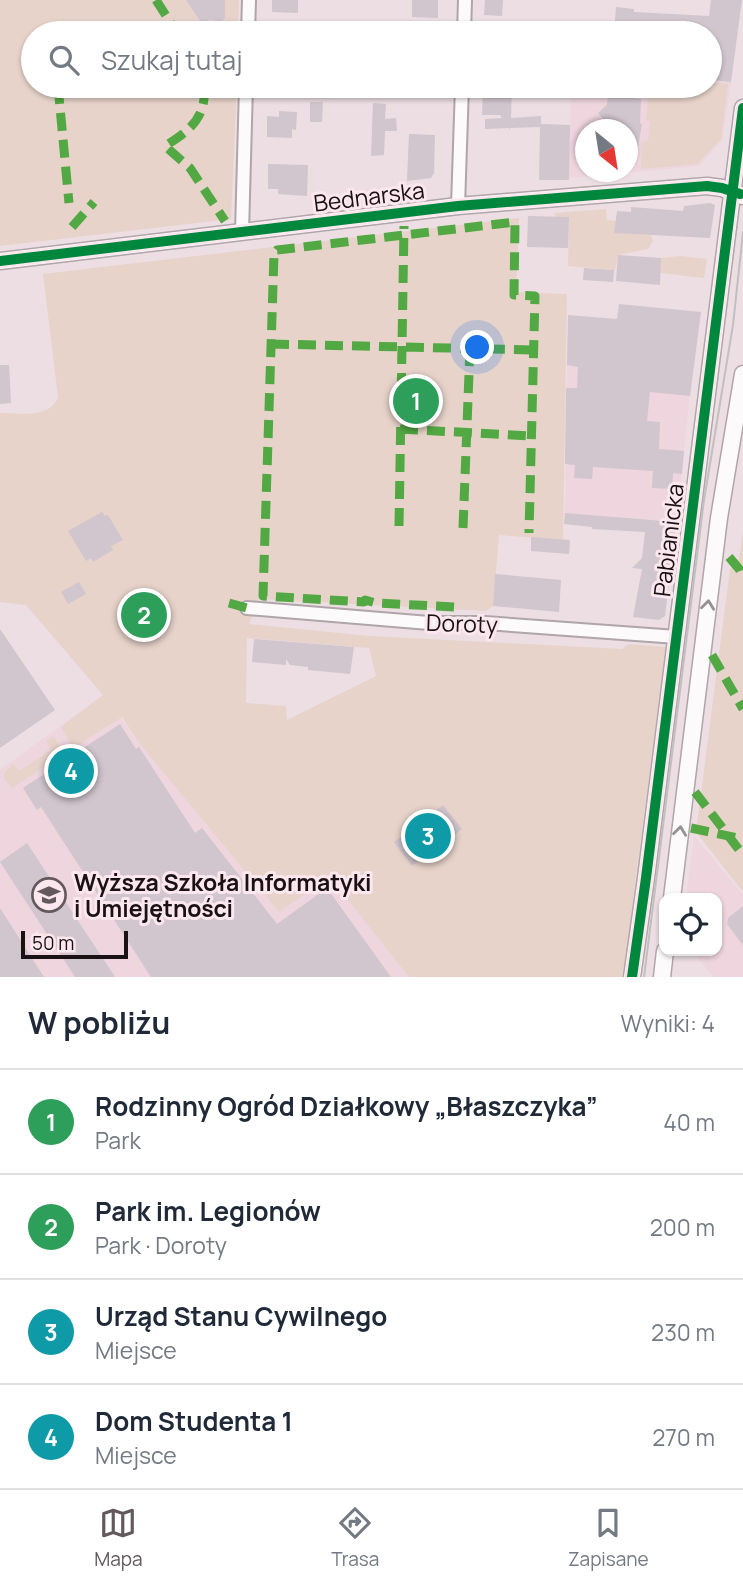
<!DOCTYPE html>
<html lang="pl">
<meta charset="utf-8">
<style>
:root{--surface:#fff;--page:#f6f6f7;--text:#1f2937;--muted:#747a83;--line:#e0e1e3;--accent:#63595c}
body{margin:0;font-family:Manrope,sans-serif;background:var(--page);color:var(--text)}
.controls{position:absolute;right:21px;bottom:21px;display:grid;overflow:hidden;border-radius:14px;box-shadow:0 2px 5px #0004}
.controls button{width:63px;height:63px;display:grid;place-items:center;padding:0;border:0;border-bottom:2px solid var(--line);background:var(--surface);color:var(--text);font:35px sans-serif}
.compass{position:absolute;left:575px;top:119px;width:63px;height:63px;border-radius:50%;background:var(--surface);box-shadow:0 2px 5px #0004;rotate:150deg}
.scale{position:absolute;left:21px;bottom:18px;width:107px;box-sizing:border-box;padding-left:7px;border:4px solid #191114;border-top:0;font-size:19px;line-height:24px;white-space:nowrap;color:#191114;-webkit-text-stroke:5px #fce7ee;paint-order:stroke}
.you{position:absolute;left:478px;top:348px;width:24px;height:24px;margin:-18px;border:5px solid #fff;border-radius:50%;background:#1a73e8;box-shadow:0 0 0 10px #1a73e833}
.badge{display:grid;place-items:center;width:46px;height:46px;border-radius:50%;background:var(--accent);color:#fff;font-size:23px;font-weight:700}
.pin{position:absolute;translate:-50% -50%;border:4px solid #fff;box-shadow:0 2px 7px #0006}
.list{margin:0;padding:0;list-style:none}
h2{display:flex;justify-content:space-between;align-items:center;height:91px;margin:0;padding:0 28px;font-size:30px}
h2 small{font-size:23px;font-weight:400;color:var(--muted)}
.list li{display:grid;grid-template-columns:46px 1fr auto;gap:21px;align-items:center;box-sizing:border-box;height:105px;padding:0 28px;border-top:2px solid var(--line)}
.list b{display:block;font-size:26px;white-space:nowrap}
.list p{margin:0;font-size:23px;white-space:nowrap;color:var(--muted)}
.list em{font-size:23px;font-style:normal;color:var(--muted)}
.icon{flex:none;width:38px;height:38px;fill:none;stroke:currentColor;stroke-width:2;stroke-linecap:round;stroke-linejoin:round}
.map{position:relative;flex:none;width:743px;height:977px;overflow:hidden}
.search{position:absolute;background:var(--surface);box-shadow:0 2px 5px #0004;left:21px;right:21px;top:21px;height:77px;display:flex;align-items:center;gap:18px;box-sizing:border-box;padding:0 24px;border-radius:38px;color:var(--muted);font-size:26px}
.sheet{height:511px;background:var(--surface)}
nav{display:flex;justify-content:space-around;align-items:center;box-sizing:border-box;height:98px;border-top:2px solid var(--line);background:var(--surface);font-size:19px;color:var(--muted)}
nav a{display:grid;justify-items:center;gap:4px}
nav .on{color:var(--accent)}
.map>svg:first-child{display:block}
.built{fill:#eed5de;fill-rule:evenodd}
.green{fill:#e7d3ca;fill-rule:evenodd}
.building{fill:#d1c5ce}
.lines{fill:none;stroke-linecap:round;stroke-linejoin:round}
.minor-casing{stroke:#b0a5a9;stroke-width:16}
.tertiary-casing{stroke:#b0a5a9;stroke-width:19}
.minor{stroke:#fcfafb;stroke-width:12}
.tertiary{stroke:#fcfafb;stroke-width:16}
.tram{stroke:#c2bfbf;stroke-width:2}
.quiet{stroke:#52a842;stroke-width:9;stroke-dasharray:18 9;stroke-linecap:butt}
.cycleway-casing{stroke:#fce7ee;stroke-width:15}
.cycleway{stroke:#00873e;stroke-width:10}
.oneway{stroke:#969193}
.labels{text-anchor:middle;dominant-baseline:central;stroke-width:6;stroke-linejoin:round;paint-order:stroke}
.street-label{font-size:23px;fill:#191114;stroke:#fce7ee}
.poi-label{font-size:23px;font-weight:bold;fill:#191114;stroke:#fce7ee;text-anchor:start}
</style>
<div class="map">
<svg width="743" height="977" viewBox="0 0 743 977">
<rect width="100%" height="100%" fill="#ecdee3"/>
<path class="built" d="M710 81 731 82 722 140 699 166 569 178 571 86H710ZM586 130H628V172H586Z
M567 365 692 375 676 522 565 513Z
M103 695 139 743 279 912 330 876 409 977H0V770Z
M694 836 743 895V977H713L692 951H717V898H686Z"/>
<path class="green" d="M0 0H186L202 24 213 17 215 21 221 22 225 18V0H239L238 33H33V86H237L231 219 0 246Z
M710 83 728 84 721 139 697 164 641 169 642 142 648 141 650 122 646 120 649 86H710Z
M606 209 607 220 616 221 615 232 651 235 653 241 648 249 618 255 615 270 568 266 569 217H555V213Z
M519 218 516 292 567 294 563 540 499 535 493 606 486 611 260 599 249 624 370 636 622 649 629 644 666 647 626 954 622 977H409L330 877 279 912 139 743 122 717 73 748 61 727 103 695 26 605 0 602V413C19 413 50 419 58 397L43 274ZM247 638 369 648 376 676 287 720 286 706 246 703Z
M681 256 707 259 704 278 660 273 661 258Z
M743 533V892L696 832 730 569 739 559Z
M53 736 65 753 12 788 4 778 5 772 13 764 19 771 51 750 46 741Z"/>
<path class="building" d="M186 0H225V18L221 22 210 19 202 24Z
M272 0H298V13L272 12Z
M412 0H438V18L412 17Z
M485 0H503L502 16 484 15Z
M711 0H742L731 82 710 80V33H614L616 7 634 9V12L709 16Z
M483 86H512L511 118 541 116V124L570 125 569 180H539L540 127 510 128V131L509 128 485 129V119L502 118 500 115H482Z
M608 95 641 99 640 123 642 124 635 164 627 163V130H606L605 121 598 113 607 105Z
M310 102H323L322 122H310Z
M373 103 386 104 385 119 396 118 397 131H385L384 155 371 156Z
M279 111 297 112 296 130 292 129V138L267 137V116L279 117Z
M409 134 435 135 434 173 431 178 407 181Z
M268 164 308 165 307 196 278 194V189H268Z
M710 203 715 205 710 238 614 233 617 211 631 212V207L683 211 684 206Z
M528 216 569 217 568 248 527 247Z
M618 255 661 258 660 285 616 281Z
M584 268 614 270 613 282 583 280Z
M619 304 701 312 690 396 650 392 647 421 660 422 659 449 684 451 682 474 673 473 672 489 652 488 653 471 593 467 592 479 574 478 575 465 565 464 566 388H577L578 367 567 365 568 315 617 319Z
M0 365H9L11 403 0 404Z
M102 512 105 516 108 515 123 540 111 546 113 550 93 562 91 558 86 561 68 531Z
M565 513 676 522 665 616 659 620 633 617 642 569 632 568 642 558 645 532 592 529V527L564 524Z
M531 537 570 540 569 554 531 551Z
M495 574 561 580 559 612 493 606Z
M79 582 86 594 68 604 61 592Z
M0 629 55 710 0 748Z
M254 639 354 647 350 674 308 670V667L290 665 286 659V665L252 662Z
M120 724 136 749 139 747 195 833 202 828 277 924 327 888 391 977H151L41 807 37 810 23 788Z
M443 805 462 829 445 842V850L442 855 435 856 429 853 412 866 394 842 412 829 408 824 420 814 424 820Z
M27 843 115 977H75L0 862Z
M743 906V945L727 924 728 918Z
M0 908 44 977H0Z"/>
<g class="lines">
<g class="minor-casing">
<path id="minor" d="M248 33 249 0
M464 33 465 0
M458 206 462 86
M242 232 246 86
M247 608 429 623H485L677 637"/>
</g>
<g class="tertiary-casing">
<path id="tertiary" d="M0 261 458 206 707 186 722 188 743 196
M672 898 719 518 743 374
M632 977 646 878 743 108
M662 977 665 951"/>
</g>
<use href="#minor" class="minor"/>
<use href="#tertiary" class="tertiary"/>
<path class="tram" d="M644 977 704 500 733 325 743 232"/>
<path class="quiet" d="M156 0 177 33
M58 86 69 203
M204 86C207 118 189 131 165 146L190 168 225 221
M72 227 94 202
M271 344 535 350
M400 429 532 436
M399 526 404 226
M463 528 470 348
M729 557 740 570 743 578
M229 603 247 608
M454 607 376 603 365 600 364 602 263 596 274 254 277 250 515 222 514 295 535 296 529 533
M712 655 743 709
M695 792 743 855
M691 828 743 839"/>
<g class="cycleway-casing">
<path id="cycleway" d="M0 261 458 206 707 186 722 188 740 194
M632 977 646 878 743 108"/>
</g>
<use href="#cycleway" class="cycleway"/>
</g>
<defs><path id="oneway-chevron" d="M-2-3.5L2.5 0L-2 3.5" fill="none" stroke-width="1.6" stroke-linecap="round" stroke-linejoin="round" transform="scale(1.75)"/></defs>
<g class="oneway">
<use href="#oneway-chevron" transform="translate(708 605) rotate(-83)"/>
<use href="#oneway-chevron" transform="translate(680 831) rotate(-83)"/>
</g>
<defs>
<g id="university-ring" transform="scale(1.75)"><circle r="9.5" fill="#fce7ee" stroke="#63595c" stroke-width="1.5"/><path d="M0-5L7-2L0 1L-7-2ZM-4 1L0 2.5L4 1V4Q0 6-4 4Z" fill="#63595c"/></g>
</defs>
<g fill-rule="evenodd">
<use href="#university-ring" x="49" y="895"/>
</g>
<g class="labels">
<g class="street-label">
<text transform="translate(369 196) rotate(-7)">Bednarska</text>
<text transform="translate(668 540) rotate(-83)">Pabianicka</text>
<text transform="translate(462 623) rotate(2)">Doroty</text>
</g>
<g class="poi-label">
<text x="74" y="882">Wyższa Szkoła Informatyki<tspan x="74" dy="26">i Umiejętności</tspan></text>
</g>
</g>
</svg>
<div class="controls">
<button><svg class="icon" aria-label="locate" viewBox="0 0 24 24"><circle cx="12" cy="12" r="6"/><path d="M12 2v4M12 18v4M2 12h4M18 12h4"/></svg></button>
</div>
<svg class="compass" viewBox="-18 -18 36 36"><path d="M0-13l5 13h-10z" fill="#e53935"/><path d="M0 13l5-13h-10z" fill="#747a83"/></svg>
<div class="scale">50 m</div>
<div class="you"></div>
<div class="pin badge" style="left:416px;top:401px;background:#2e9e5b">1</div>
<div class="pin badge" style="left:144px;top:615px;background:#2e9e5b">2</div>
<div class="pin badge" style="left:428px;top:836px;background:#0f9aa8">3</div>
<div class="pin badge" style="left:71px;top:771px;background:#0f9aa8">4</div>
<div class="search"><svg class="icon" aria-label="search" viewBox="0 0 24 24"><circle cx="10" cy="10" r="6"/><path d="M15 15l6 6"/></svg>Szukaj tutaj</div>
</div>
<section class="sheet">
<h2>W pobliżu<small>Wyniki: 4</small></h2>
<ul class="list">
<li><span class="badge" style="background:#2e9e5b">1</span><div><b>Rodzinny Ogród Działkowy „Błaszczyka”</b><p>Park</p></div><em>40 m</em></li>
<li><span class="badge" style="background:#2e9e5b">2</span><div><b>Park im. Legionów</b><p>Park · Doroty</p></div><em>200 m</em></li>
<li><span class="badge" style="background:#0f9aa8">3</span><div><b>Urząd Stanu Cywilnego</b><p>Miejsce</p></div><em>230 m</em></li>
<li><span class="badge" style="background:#0f9aa8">4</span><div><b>Dom Studenta 1</b><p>Miejsce</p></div><em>270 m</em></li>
</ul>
</section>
<nav>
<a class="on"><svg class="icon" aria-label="map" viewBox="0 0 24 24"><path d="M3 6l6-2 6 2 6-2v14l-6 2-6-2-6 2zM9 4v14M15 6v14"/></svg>Mapa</a>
<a><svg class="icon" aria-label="directions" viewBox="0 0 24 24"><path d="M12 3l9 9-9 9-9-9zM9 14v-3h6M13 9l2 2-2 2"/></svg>Trasa</a>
<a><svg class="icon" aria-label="saved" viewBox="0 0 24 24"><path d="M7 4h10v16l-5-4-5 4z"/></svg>Zapisane</a>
</nav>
